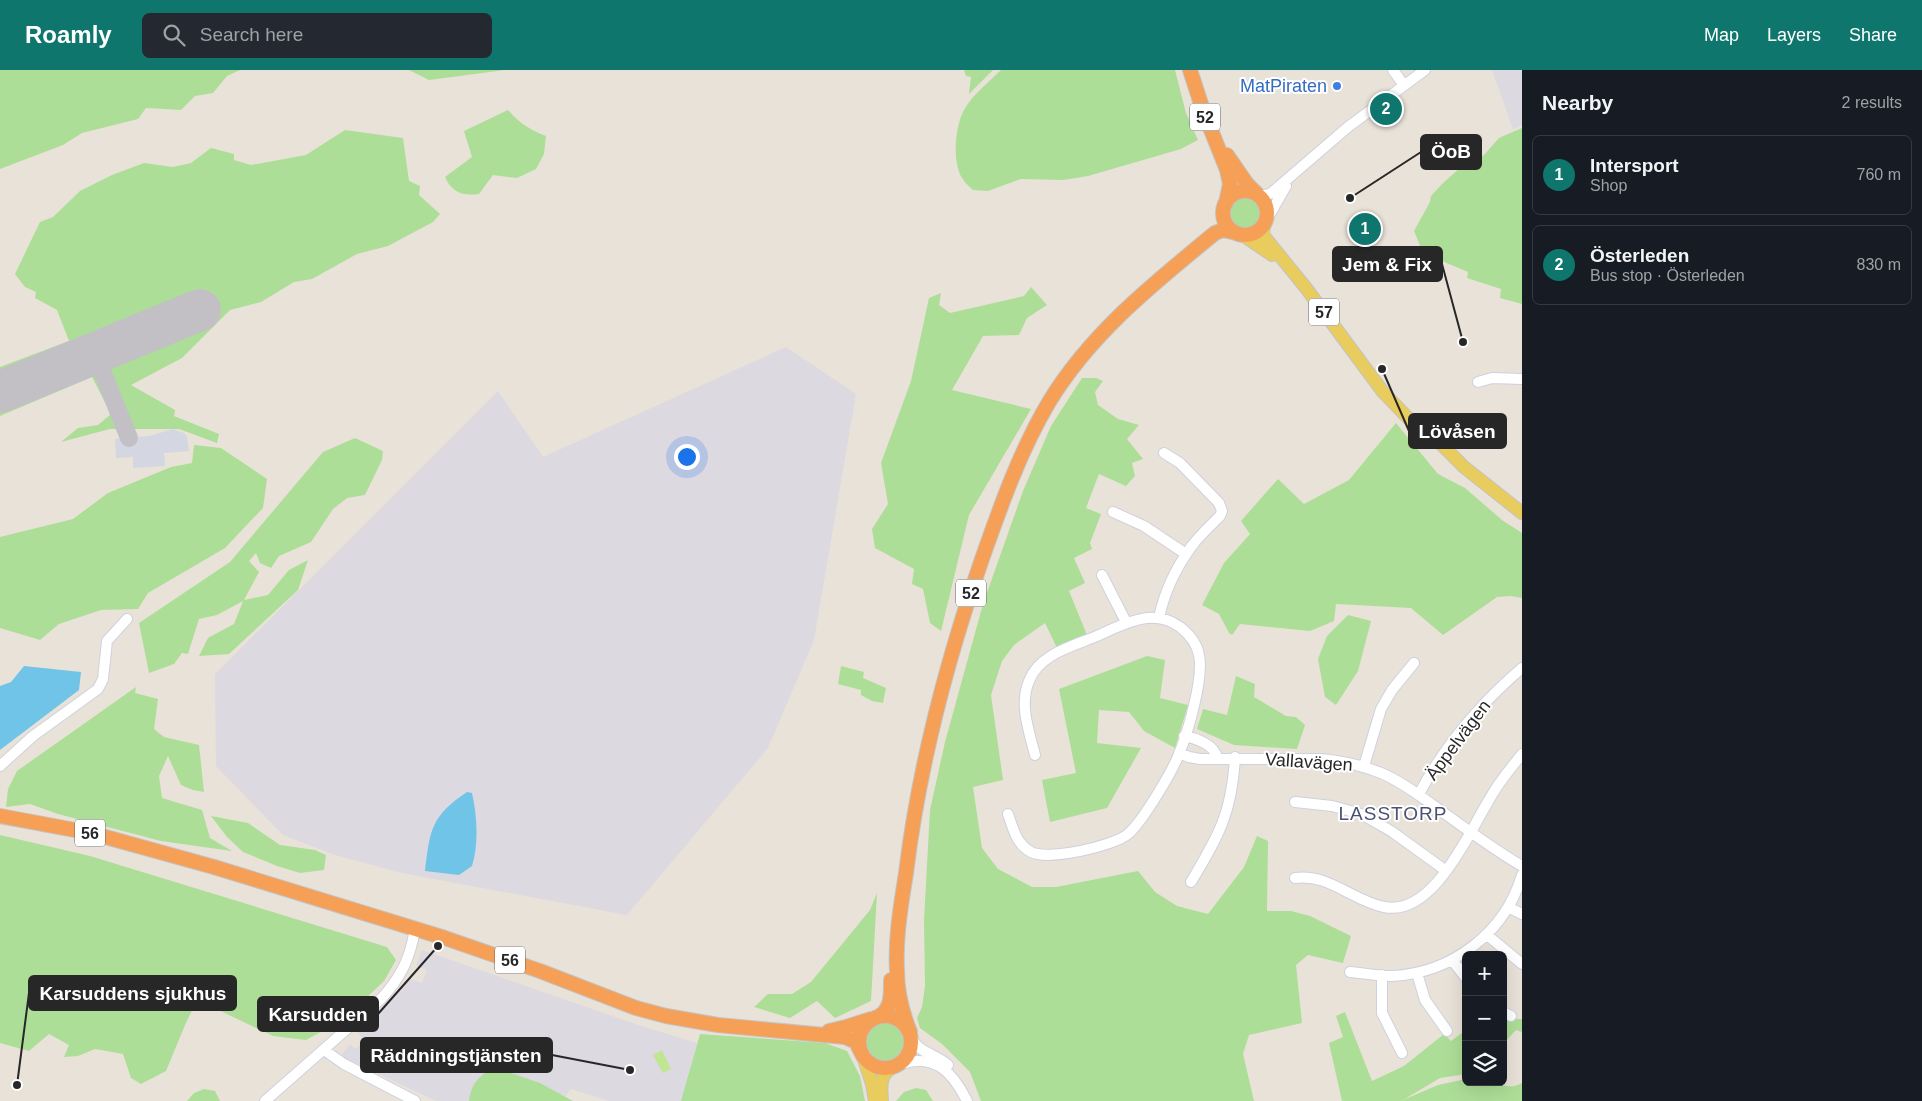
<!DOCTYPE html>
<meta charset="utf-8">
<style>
:root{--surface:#171b24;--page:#242831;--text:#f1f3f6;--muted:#9ea1a6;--line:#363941;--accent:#0f766e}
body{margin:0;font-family:Helvetica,sans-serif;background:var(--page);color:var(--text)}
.controls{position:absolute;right:15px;bottom:15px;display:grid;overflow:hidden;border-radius:8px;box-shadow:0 5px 20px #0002}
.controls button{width:45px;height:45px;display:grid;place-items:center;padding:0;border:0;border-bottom:1px solid var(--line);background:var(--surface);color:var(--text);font:25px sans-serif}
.you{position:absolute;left:686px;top:386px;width:18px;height:18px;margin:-12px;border:4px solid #fff;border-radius:50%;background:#1a73e8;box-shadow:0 0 0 8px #1a73e833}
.badge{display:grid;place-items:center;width:32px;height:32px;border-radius:50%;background:var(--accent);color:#fff;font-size:16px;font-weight:700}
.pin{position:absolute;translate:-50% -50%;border:2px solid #fff;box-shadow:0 1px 5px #0006}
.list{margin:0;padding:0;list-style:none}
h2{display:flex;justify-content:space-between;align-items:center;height:65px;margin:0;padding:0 20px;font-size:21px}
h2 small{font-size:16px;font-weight:400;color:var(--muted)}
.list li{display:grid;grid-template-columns:32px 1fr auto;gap:15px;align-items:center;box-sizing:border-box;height:80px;margin:0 10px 10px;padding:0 10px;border:1px solid var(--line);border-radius:8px}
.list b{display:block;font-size:19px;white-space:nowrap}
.list p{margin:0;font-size:16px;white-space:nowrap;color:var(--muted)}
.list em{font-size:16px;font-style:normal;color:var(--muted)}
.icon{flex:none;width:28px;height:28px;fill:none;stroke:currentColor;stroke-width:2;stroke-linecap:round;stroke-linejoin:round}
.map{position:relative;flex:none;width:1522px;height:1031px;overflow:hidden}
header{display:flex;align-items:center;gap:30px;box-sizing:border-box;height:70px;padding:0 25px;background:var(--accent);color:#fff}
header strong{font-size:24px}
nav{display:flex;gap:28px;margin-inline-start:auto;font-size:18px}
.search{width:350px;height:45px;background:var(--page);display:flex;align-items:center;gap:12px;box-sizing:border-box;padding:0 18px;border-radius:8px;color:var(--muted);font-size:19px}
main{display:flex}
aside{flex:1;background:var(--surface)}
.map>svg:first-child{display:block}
.industrial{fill:#dcd9e1}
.airport{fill:#d4d6e1}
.green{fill:#adde97}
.pitch{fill:#c0e593}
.water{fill:#6fc4e7}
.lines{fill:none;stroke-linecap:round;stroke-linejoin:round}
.taxiway{stroke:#c2c0c4;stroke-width:18}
.runway{stroke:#c2c0c4;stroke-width:42}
.minor-casing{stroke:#ced1df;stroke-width:12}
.major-casing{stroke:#c3c3c3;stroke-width:14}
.highway-casing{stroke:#c3c3c3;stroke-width:16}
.minor{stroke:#fff;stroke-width:10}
.major{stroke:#e9cc5e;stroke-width:12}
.highway{stroke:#f59f57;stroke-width:14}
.shop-dot{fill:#3f7fe0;stroke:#fff;stroke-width:2}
.labels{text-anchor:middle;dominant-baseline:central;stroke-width:4;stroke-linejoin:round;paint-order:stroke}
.shield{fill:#fff;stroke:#686868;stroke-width:1}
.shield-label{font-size:16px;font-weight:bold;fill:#272727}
.shop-label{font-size:18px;fill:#366cbe;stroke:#fff;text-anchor:end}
.street-label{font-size:18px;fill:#272727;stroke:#fff}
.neighbourhood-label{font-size:19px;letter-spacing:1px;fill:#4a5174;stroke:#fff}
.leader{fill:none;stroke:#272727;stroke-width:2}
.callout-dot{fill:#272727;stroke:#fff;stroke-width:2}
.callout{fill:#272727;stroke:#272727;stroke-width:2}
.callout-label{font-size:19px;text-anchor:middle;font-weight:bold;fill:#fff}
</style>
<header>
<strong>Roamly</strong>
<div class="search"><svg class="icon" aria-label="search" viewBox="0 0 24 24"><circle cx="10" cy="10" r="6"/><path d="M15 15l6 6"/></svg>Search here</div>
<nav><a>Map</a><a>Layers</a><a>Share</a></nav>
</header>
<main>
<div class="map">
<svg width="1522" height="1031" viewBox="0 0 1522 1031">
<rect width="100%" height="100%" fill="#e9e2d8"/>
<path class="industrial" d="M1492 0H1522V55L1513 59Z
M786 277 856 324 814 570 768 678 627 845 402 803 335 785 283 765 216 696 215 604 498 321 543 387Z
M422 880 638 955 697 973 682 1031H609L571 1019 561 1031H436L341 986 350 974 356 979 364 970 356 960 401 921 410 909 422 913 427 900 416 896Z"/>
<path class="airport" d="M173 359 184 363 187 367 189 381 164 383 165 396 133 398V387L116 388 115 369 149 366Z"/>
<path class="green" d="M0 0H240L227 6 213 23 195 26 181 40 146 38 138 49 82 63 63 75 0 99Z
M409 0H505L429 10Z
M964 0H993L969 24 971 7 966 6Z
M1001 0H1175L1186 43 1198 70 1181 79 1088 106 1063 110 1021 109 988 121 973 120C969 116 965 113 962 108 952 91 955 57 964 40 972 25 989 12 1001 0Z
M508 40C518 52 532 61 546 66L544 84 536 99 517 108 493 105 479 124C463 126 452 123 445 107L472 87 464 61Z
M1522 58V234L1500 228 1501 219 1467 208 1468 202 1423 183 1414 161 1430 132 1431 126 1442 114 1461 97 1484 85 1499 68Z
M345 60 403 68 409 111 420 116 419 125 440 144 433 152 388 176 357 184 312 209 294 212 261 232 230 240 182 288 131 315 175 340 174 346 219 364 217 373 179 359H110L61 372 78 358 98 355 111 344 92 307 0 346V297L69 271 57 240 35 228 36 222 25 217 15 204 40 152 53 147 80 121 112 105 144 93 173 97 191 93 211 78 234 84V90L251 95 306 85Z
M1229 143a16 16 0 1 1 32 0a16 16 0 1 1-32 0Z
M1031 217 1047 235 1027 248 1019 265 983 266 952 320 1031 339 969 445 941 561 930 553 923 519 912 514 914 499 875 478 872 459 888 434 881 393 911 311 929 228 941 223 939 235 950 243 1024 226Z
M1082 308H1096L1103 311 1095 322 1098 335 1118 349 1139 355 1127 369 1143 389 1132 393 1135 406 1126 416 1099 404 1086 438 1101 444 1090 473 1092 479 1074 488 1085 513 1069 521 1087 565 1057 578 1045 553 1014 575 1002 591 991 625 1003 710 973 717 982 778 998 799 1032 817H1056L1138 801 1155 822 1177 836 1208 844 1244 797 1257 766 1268 771 1267 841H1291L1310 846 1351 866 1343 893 1308 885 1296 895 1302 953 1249 965 1243 984 1254 1031H981L970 1002 942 974 920 958 917 948 922 937 925 916 924 850 930 740 945 672 983 534 1023 421 1051 356Z
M1396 353 1438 404 1465 418 1502 450 1522 463V528L1511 526 1497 527 1443 565 1411 538 1336 534 1334 551 1310 561 1240 554 1232 565 1229 563 1219 544 1202 535 1224 493 1250 464 1241 451 1278 409 1304 434 1349 410Z
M355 368 383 381 382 390 365 425 347 428 333 439 311 472 279 486 271 498 260 493 256 483 249 491 259 502 244 530 268 525 289 500 308 490 298 520 229 584 199 586 208 568 234 554 243 531 217 545 199 549 188 584 182 583 174 594 149 603 139 553 230 492 323 382Z
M194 375 221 378 267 409 263 438 225 478 148 523 138 539 101 540 59 554 40 570 0 558V467L73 449 108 423 171 397 192 393Z
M1348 545 1371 551 1358 601 1336 635 1325 627 1318 589 1327 566Z
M1147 586 1165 590 1160 628 1188 635 1175 678 1144 661 1129 642 1099 640 1097 673 1141 678 1107 738 1050 752 1042 710 1076 703 1059 619Z
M841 596 864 602 863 608 886 618 883 633 872 631 861 625V620L838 614Z
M1236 606 1255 614 1254 627 1286 646 1296 647 1305 655 1297 679 1234 675 1197 659 1203 639 1227 645Z
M136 617 135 623 158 629 154 659 164 667 199 675 204 722 193 720 181 715 168 686 159 706 162 728 202 740 210 768 232 781 161 771 58 744 30 734 6 737 8 719 17 701Z
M211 746 248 753 280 775 315 780 326 785 324 800 300 803 277 796 243 782 227 767Z
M0 765 90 786 387 877 396 890 384 911 343 950 306 970 273 966 206 934 194 936 185 955 166 1001 141 1014 131 1008 123 984 95 979 78 986 64 987 69 975 49 964 29 981 0 973Z
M877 823 871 931 835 948 817 931 790 948 754 937 768 924H792L811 912 870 840Z
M1345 942 1372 1011 1404 996 1444 964 1451 971 1466 960V1004L1440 1008 1403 1030 1438 1015 1466 1009V1012C1474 1012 1483 1011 1491 1012 1503 1014 1510 1020 1522 1013V1031H1342L1329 973 1343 967 1336 946Z
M1503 947 1507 949H1522V962L1516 960 1503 974Z
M864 972a21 21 0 1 1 42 0a21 21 0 1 1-42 0Z
M700 964 825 973 847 981 860 1006 865 1031H681Z
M493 997 540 1013 573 1031H469C472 1012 478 1008 493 997Z
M916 1018 926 1020 933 1031H896L904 1022Z
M204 1019 215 1021 220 1031H187L194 1023Z"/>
<path class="pitch" d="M662 980 671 999 663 1003 653 985Z"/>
<path class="water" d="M24 596 81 602 79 620 0 680V616L11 612Z
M467 722 472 723C477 745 479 774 472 796L459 805 425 801C430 760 431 746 467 722Z"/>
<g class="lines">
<path class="taxiway" d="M102 301 129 368"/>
<path class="runway" d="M0 322 200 240"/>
<g class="minor-casing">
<path id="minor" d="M1393 0 1403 14
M1259 126 1270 124 1348 57 1425 0
M1266 151 1286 116
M1478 312 1492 308 1522 309
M1113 442 1144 456 1186 484
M1102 505 1126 552
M1159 548C1164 523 1176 498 1191 477 1199 466 1210 456 1220 446L1222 441 1219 433 1180 393 1164 383
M1184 666C1196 668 1215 675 1217 688
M1179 683 1189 687 1200 689H1321C1342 691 1361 695 1381 703 1400 711 1416 723 1433 735 1462 756 1491 778 1522 796
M0 696 33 666 98 619 103 609 107 571 127 549
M1364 696 1381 639 1392 620 1414 593
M1419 724C1445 675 1480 634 1522 598
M1295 732 1332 736 1361 744 1391 761 1445 800
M1008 744C1013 758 1016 774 1031 782 1048 791 1114 776 1128 764 1143 751 1172 702 1179 684 1188 662 1204 607 1199 585 1197 574 1189 564 1180 557 1151 536 1121 556 1092 568 1069 577 1038 586 1029 611 1019 635 1029 661 1035 685
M1295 808C1328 803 1353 831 1384 837 1433 847 1468 764 1489 730 1498 713 1510 699 1522 684
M1191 812C1219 765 1232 743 1235 687
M1508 837 1522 844
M1487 865 1522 894
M1452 890 1466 908
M1350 902C1364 903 1378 906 1392 906 1452 903 1505 863 1522 805
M1417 903 1425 930 1447 961
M1382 905V943L1402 983
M1503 942 1511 946
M911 966C917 983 936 984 948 995
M324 980 344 994 415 1031
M898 995C934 982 952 1001 967 1031
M265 1031 381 929C401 907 410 889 415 859"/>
</g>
<g class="major-casing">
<path id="major" d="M1264 155 1263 164 1267 170 1306 218 1383 322 1410 350 1430 364
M1241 164 1272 185
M1425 358 1464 397 1522 443
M862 983 872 1014 875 1031
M882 1031C881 1017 879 1004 894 997"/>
</g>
<g class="highway-casing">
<path id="highway" d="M1190 0 1203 40 1227 100 1230 114 1226 133
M1227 85 1247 114 1257 124
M1223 143a22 22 0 1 1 44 0a22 22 0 1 1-44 0Z
M0 746 91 763 214 797 445 868 540 901 636 938 666 946 718 955 845 967 856 972 860 980
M859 972a26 26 0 1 1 52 0a26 26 0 1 1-52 0Z
M878 947C892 939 891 925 891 910
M829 961 846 957 871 949
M910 962C902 942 897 922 897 901 895 868 901 835 906 803 919 696 947 590 982 489 1001 435 1020 381 1049 332 1091 263 1153 214 1215 163L1223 160 1237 163"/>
</g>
<use href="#minor" class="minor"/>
<use href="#major" class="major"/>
<use href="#highway" class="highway"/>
</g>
<circle class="shop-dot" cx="1337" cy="16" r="5"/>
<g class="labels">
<g class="shield">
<rect x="1190" y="33.5" width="30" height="27" rx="4"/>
<rect x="1309" y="228.5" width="30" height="27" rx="4"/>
<rect x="956" y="509.5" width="30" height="27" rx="4"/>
<rect x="75" y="749.5" width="30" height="27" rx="4"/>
<rect x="495" y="876.5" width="30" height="27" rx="4"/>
</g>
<g class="shield-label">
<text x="1205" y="47">52</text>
<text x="1324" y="242">57</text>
<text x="971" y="523">52</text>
<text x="90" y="763">56</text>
<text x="510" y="890">56</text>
</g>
<g class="shop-label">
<text x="1327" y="16">MatPiraten</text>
</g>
<g class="street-label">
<text transform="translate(1458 670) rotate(-53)">Äppelvägen</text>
<text transform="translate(1309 692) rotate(4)">Vallavägen</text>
</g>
<g class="neighbourhood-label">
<text x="1393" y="743">LASSTORP</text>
</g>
</g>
<path class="leader" d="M1350 128L1421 82M1463 272L1442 194M1382 299L1409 361M17 1015L29 923M438 876L378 944M630 1000L552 985"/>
<g class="callout-dot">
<circle cx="1350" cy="128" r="5"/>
<circle cx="1463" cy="272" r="5"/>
<circle cx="1382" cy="299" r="5"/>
<circle cx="17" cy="1015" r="5"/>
<circle cx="438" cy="876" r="5"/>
<circle cx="630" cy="1000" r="5"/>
</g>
<g class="callout">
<rect x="1421" y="65" width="60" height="34" rx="5"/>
<rect x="1333" y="177" width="109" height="34" rx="5"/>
<rect x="1409" y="344" width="97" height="34" rx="5"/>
<rect x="29" y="906" width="207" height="34" rx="5"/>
<rect x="258" y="927" width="120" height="34" rx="5"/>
<rect x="361" y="968" width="191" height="34" rx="5"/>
</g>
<g class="callout-label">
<text x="1451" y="88">ÖoB</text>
<text x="1387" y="201">Jem &amp; Fix</text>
<text x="1457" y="368">Lövåsen</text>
<text x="133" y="930">Karsuddens sjukhus</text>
<text x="318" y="951">Karsudden</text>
<text x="456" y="992">Räddningstjänsten</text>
</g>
</svg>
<div class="controls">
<button>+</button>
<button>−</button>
<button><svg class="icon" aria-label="layers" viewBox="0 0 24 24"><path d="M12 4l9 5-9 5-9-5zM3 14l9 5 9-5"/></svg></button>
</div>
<div class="you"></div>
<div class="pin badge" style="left:1365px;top:159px">1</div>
<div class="pin badge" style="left:1386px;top:39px">2</div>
</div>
<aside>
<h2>Nearby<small>2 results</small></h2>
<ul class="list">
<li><span class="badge">1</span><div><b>Intersport</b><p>Shop</p></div><em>760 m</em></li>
<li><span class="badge">2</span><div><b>Österleden</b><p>Bus stop · Österleden</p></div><em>830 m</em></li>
</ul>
</aside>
</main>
